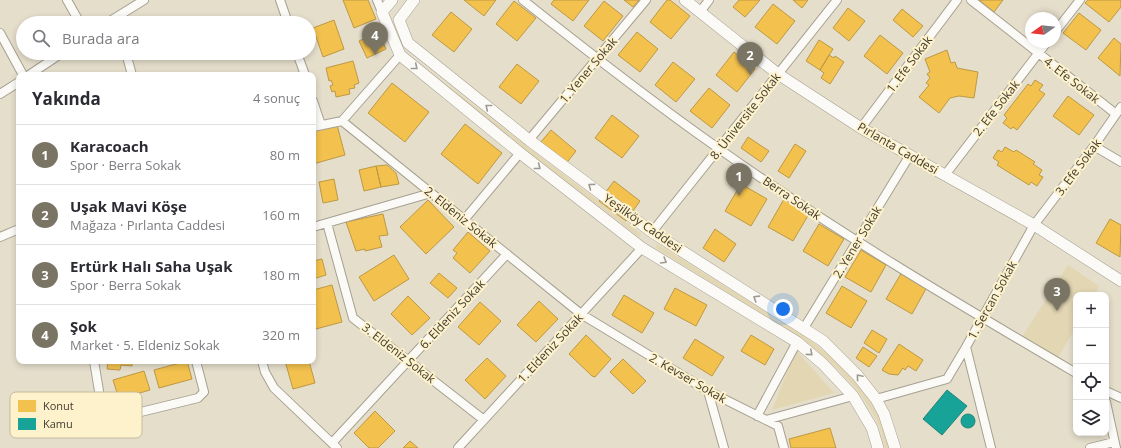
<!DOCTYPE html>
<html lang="tr">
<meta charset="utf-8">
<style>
:root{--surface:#fff;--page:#f2f2f3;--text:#2b2b33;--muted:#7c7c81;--line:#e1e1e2;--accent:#7a7464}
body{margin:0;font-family:"Open Sans",sans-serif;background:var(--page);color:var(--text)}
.controls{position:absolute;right:12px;bottom:12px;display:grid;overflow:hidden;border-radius:8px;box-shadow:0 2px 6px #0003}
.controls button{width:36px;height:36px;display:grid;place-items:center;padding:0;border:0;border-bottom:1px solid var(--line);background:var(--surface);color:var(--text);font:20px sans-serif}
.compass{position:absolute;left:1025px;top:12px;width:36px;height:36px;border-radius:50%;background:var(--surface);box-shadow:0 2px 6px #0003;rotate:255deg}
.you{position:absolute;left:783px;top:309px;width:14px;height:14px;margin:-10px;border:3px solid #fff;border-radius:50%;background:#1a73e8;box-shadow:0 0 0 6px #1a73e833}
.badge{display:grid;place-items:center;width:26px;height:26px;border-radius:50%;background:var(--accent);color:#fff;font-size:13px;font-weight:700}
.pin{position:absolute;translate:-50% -33px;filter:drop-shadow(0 1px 2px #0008)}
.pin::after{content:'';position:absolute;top:21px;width:14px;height:12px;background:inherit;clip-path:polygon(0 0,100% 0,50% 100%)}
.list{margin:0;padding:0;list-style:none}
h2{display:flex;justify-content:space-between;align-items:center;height:52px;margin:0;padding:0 16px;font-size:17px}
h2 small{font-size:13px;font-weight:400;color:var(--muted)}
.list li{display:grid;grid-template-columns:26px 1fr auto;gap:12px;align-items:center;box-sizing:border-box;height:60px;padding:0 16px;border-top:1px solid var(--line)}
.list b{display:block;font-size:15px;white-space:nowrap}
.list p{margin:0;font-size:13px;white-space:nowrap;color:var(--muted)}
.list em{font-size:13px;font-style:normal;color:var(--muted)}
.icon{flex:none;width:22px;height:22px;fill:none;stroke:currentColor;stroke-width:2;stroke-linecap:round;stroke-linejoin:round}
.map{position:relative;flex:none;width:1121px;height:448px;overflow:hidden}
.search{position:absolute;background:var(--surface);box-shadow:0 2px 6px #0003;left:16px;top:16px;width:300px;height:44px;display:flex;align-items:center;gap:10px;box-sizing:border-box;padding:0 14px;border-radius:22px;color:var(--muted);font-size:15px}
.panel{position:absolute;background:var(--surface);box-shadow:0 2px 6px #0003;left:16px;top:72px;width:300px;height:292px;border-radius:8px}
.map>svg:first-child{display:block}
.green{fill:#e2d6b3}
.homes{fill:#f2c14e;stroke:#bd9944}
.public{fill:#17a398;stroke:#238478}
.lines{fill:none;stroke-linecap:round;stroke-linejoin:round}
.street-casing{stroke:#a5a091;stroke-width:10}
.secondary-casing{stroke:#a5a091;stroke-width:12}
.street{stroke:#fbfaf7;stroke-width:8}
.secondary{stroke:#fbfaf7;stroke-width:11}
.oneway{stroke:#9e9a92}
.labels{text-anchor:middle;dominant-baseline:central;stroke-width:4;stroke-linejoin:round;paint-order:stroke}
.street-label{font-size:12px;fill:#403b2d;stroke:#fef2cd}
.key{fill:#fef2cd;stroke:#c5bb9d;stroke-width:1}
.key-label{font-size:11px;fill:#403b2d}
</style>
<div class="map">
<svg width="1121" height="448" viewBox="0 0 1121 448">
<rect width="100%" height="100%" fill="#e5decb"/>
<path class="green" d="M420 64 641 234 639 237 418 67Z
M657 244 806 337C832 356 862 385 877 413 883 424 886 436 890 448H885C883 439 881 429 877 421 861 388 831 361 802 339L656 248Z
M1068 265 1099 286 1094 295H1076V327L1057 359 1022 337Z
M796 350 834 393 772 410Z"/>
<path class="homes" d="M343 0H368L376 19 354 28Z
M464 0H496L484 16Z
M554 0H589L573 21 551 4Z
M624 0H639L633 7Z
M667 0H670L690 16 671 39 650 22Z
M739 0H760L745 17 733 7Z
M793 0H808L802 8Z
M979 0H1003L994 12Z
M1088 0H1119L1121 1V7L1109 22 1085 3Z
M514 1 536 18 517 41 496 24Z
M604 1 623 16 603 41 584 26Z
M773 4 795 21 777 44 755 27Z
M848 8 865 21 849 41 833 28Z
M902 9 923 26 913 37 893 20Z
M451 12 472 29 454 52 432 35Z
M1079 13 1101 30 1086 50 1063 33Z
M334 20 344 49 323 57 313 28Z
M378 32 386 49 367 58 359 41Z
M637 32 658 49 640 72 618 55Z
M880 35 903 53 887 74 864 56Z
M1114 38 1121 44 1120 76 1098 58Z
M819 40 833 49 820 70 806 61Z
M947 50 951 63 955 62 957 68 978 72 974 98 959 96 950 98 939 113 919 97 929 85 926 83 930 78 927 74 930 72 925 59Z
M734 52 755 69 737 92 716 75Z
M829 55 834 58 835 56 844 62 830 84 821 78 824 73 820 70Z
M353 61 359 83 354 85 355 88 349 89 350 94 336 97 335 91 332 92 330 86 333 85 331 80 329 81 326 68Z
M673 62 695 79 676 102 655 85Z
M517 64 539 81 521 104 499 87Z
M1035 80 1043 85 1039 90 1045 94 1017 130 1013 127 1011 129 1003 123 1007 118 1004 115 1028 84 1031 86Z
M392 83 429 112 405 142 368 113Z
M709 88 730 105 712 128 690 111Z
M1068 96 1094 115 1079 135 1053 116Z
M612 115 639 136 622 158 595 138Z
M465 124 502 153 478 184 441 154Z
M337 125 345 155 313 164V131Z
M551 130 576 151 561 170 535 149Z
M748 137 769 151 761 162 741 148Z
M795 144 806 151 789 178 778 171Z
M1005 147 1014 152 1016 150 1035 162 1033 164 1042 170 1039 175 1043 177 1037 186 1031 182 1029 185 997 165 999 162 993 158 998 150 1002 152Z
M387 165 396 173 399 184 381 187 376 166Z
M376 166 381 187 364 191 359 170Z
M334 179 338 200 323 203 319 182Z
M614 181 640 201 626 221 599 201Z
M741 184 767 199 751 226 725 211Z
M784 199 809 214 793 241 768 227Z
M428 200 454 227 426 254 400 227Z
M383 214 388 235 379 236 382 247 365 251V249L356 251 346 222Z
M1110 219 1121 225 1120 257 1096 243Z
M819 224 844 239 828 266 803 251Z
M715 229 736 244 724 262 703 248Z
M468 232 490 251 470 273 453 258 457 253 453 250Z
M861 250 886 265 871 292 845 277Z
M394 255 409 279 374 301 359 277Z
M322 259 326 275 313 279V261Z
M902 272 927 287 912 314 886 299Z
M439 273 457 288 448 298 430 283Z
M332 285 342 322 316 329 313 319V290Z
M842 286 867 301 851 328 826 313Z
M675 288 707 305 696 326 664 309Z
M624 295 654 313 642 333 612 315Z
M408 296 430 318 412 335 391 314Z
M539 301 558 319 536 342 517 325Z
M480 302 501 321 479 345 458 327Z
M872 330 887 339 879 353 864 343Z
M586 335 611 359 595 377 592 376 569 354Z
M751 335 774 349 765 365 741 351Z
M695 339 724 357 712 376 683 358Z
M899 344 923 360 916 371 908 366 905 370 903 368 898 375 889 374 882 370Z
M863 347 877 356 869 367 856 358Z
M487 358 506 376 485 399 465 380Z
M623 359 646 381 633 394 610 372Z
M108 361H132V366L121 365 120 370 107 369Z
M187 361 192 379 159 388 154 370Z
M285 361H309L315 383 293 389Z
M144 371 150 390 119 399 113 380Z
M375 411 395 431 378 448H369L354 433Z
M830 428 836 448H791L789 439Z
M410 441 418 448H403Z"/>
<path class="public" d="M947 390 967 406 942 435 923 419Z
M961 421a7 7 0 1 1 14 0a7 7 0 1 1-14 0Z"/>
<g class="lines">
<g class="street-casing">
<path id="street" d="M67 0 80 23
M280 0 288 23
M377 0 382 12
M523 0C587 51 651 101 718 148 833 230 955 302 1076 373
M971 0 1116 114
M700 12 709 0
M107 23 144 0
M1055 32 1080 0
M0 33 23 75
M126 53 132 75
M297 53 305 75
M29 75 62 53
M0 94 19 82
M313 101 321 125
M342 121 581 314 708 391 778 426 784 448
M342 121 400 55
M313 127 342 121
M861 128 957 0
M529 140 646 0
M1094 146 1121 162
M945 175 1047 42
M464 220 520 153
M327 223 353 318 484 420
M313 227 431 193
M652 232 837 0
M0 237 19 229
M804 328 910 155
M94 361 104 421 198 398 204 392 196 361
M262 361 265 372 274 388 337 448
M708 391 724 448
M1106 391 1121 398
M876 399 947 379 966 347
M1106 402 1116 448
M757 416 797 342
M766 420 853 396
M332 443 507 254
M458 448 642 248
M991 448 966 347 1034 225 1094 146 1121 107
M1090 448 1114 442"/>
</g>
<g class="secondary-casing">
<path id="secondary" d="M392 0 382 12 400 55 520 153 642 248 797 342 823 364 853 396 872 428 878 448
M414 0 399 20 408 43 529 140 652 232 823 341 857 375 876 399 884 414 895 448
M685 0 778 74 861 128 1034 225 1121 281"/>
</g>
<use href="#street" class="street"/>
<use href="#secondary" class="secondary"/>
</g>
<defs><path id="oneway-chevron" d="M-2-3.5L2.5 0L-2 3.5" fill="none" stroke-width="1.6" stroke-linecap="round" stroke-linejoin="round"/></defs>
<g class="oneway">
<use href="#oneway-chevron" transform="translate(415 67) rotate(39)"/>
<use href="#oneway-chevron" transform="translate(488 107) rotate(-141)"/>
<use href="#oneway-chevron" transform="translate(538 167) rotate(38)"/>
<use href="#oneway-chevron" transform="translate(591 186) rotate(-143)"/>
<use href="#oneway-chevron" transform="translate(664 261) rotate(31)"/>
<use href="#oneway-chevron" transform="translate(756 298) rotate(-148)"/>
<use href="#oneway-chevron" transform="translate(810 353) rotate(41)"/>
<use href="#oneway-chevron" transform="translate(859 377) rotate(-130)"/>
</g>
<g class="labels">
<g class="street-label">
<text transform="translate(909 64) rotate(-53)">1. Efe Sokak</text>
<text transform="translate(588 70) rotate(-50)">1. Yener Sokak</text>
<text transform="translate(1072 80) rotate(38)">4. Efe Sokak</text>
<text transform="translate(996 108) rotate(-52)">2. Efe Sokak</text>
<text transform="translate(745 116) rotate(-52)">8. Üniversite Sokak</text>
<text transform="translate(898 148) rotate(30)">Pırlanta Caddesi</text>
<text transform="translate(1078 167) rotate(-53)">3. Efe Sokak</text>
<text transform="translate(792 198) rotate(34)">Berra Sokak</text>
<text transform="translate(461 217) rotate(39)">2. Eldeniz Sokak</text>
<text transform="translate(643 223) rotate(35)">Yeşilköy Caddesi</text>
<text transform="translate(857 242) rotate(-59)">2. Yener Sokak</text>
<text transform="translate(992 300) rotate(-61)">1. Sercan Sokak</text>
<text transform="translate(452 314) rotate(-47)">6. Eldeniz Sokak</text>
<text transform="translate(550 348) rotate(-47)">1. Eldeniz Sokak</text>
<text transform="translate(399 353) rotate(38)">3. Eldeniz Sokak</text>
<text transform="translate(688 378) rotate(30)">2. Kevser Sokak</text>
</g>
</g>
<rect x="10" y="392" width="132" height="46" rx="6" class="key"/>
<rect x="18" y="400" width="18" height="12" fill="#f2c14e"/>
<rect x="18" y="418" width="18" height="12" fill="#17a398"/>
<g class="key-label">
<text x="43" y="410">Konut</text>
<text x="43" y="428">Kamu</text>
</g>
</svg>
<div class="controls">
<button>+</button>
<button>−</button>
<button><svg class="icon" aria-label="locate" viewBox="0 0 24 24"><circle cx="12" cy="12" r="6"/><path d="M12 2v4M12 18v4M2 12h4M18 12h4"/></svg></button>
<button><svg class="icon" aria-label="layers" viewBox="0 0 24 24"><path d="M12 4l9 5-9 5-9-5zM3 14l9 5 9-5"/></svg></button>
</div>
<svg class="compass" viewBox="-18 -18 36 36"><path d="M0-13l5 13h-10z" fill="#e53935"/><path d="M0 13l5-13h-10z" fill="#7c7c81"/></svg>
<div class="you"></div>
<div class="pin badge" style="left:739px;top:196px">1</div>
<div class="pin badge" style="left:750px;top:75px">2</div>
<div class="pin badge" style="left:1057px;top:311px">3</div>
<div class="pin badge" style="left:375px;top:55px">4</div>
<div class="search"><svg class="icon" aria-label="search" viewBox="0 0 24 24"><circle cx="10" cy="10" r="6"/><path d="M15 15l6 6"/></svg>Burada ara</div>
<section class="panel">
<h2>Yakında<small>4 sonuç</small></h2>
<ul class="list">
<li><span class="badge">1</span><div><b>Karacoach</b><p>Spor · Berra Sokak</p></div><em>80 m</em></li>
<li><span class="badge">2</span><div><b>Uşak Mavi Köşe</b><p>Mağaza · Pırlanta Caddesi</p></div><em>160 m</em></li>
<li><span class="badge">3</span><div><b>Ertürk Halı Saha Uşak</b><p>Spor · Berra Sokak</p></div><em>180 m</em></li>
<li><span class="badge">4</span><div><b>Şok</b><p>Market · 5. Eldeniz Sokak</p></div><em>320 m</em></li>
</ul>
</section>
</div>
